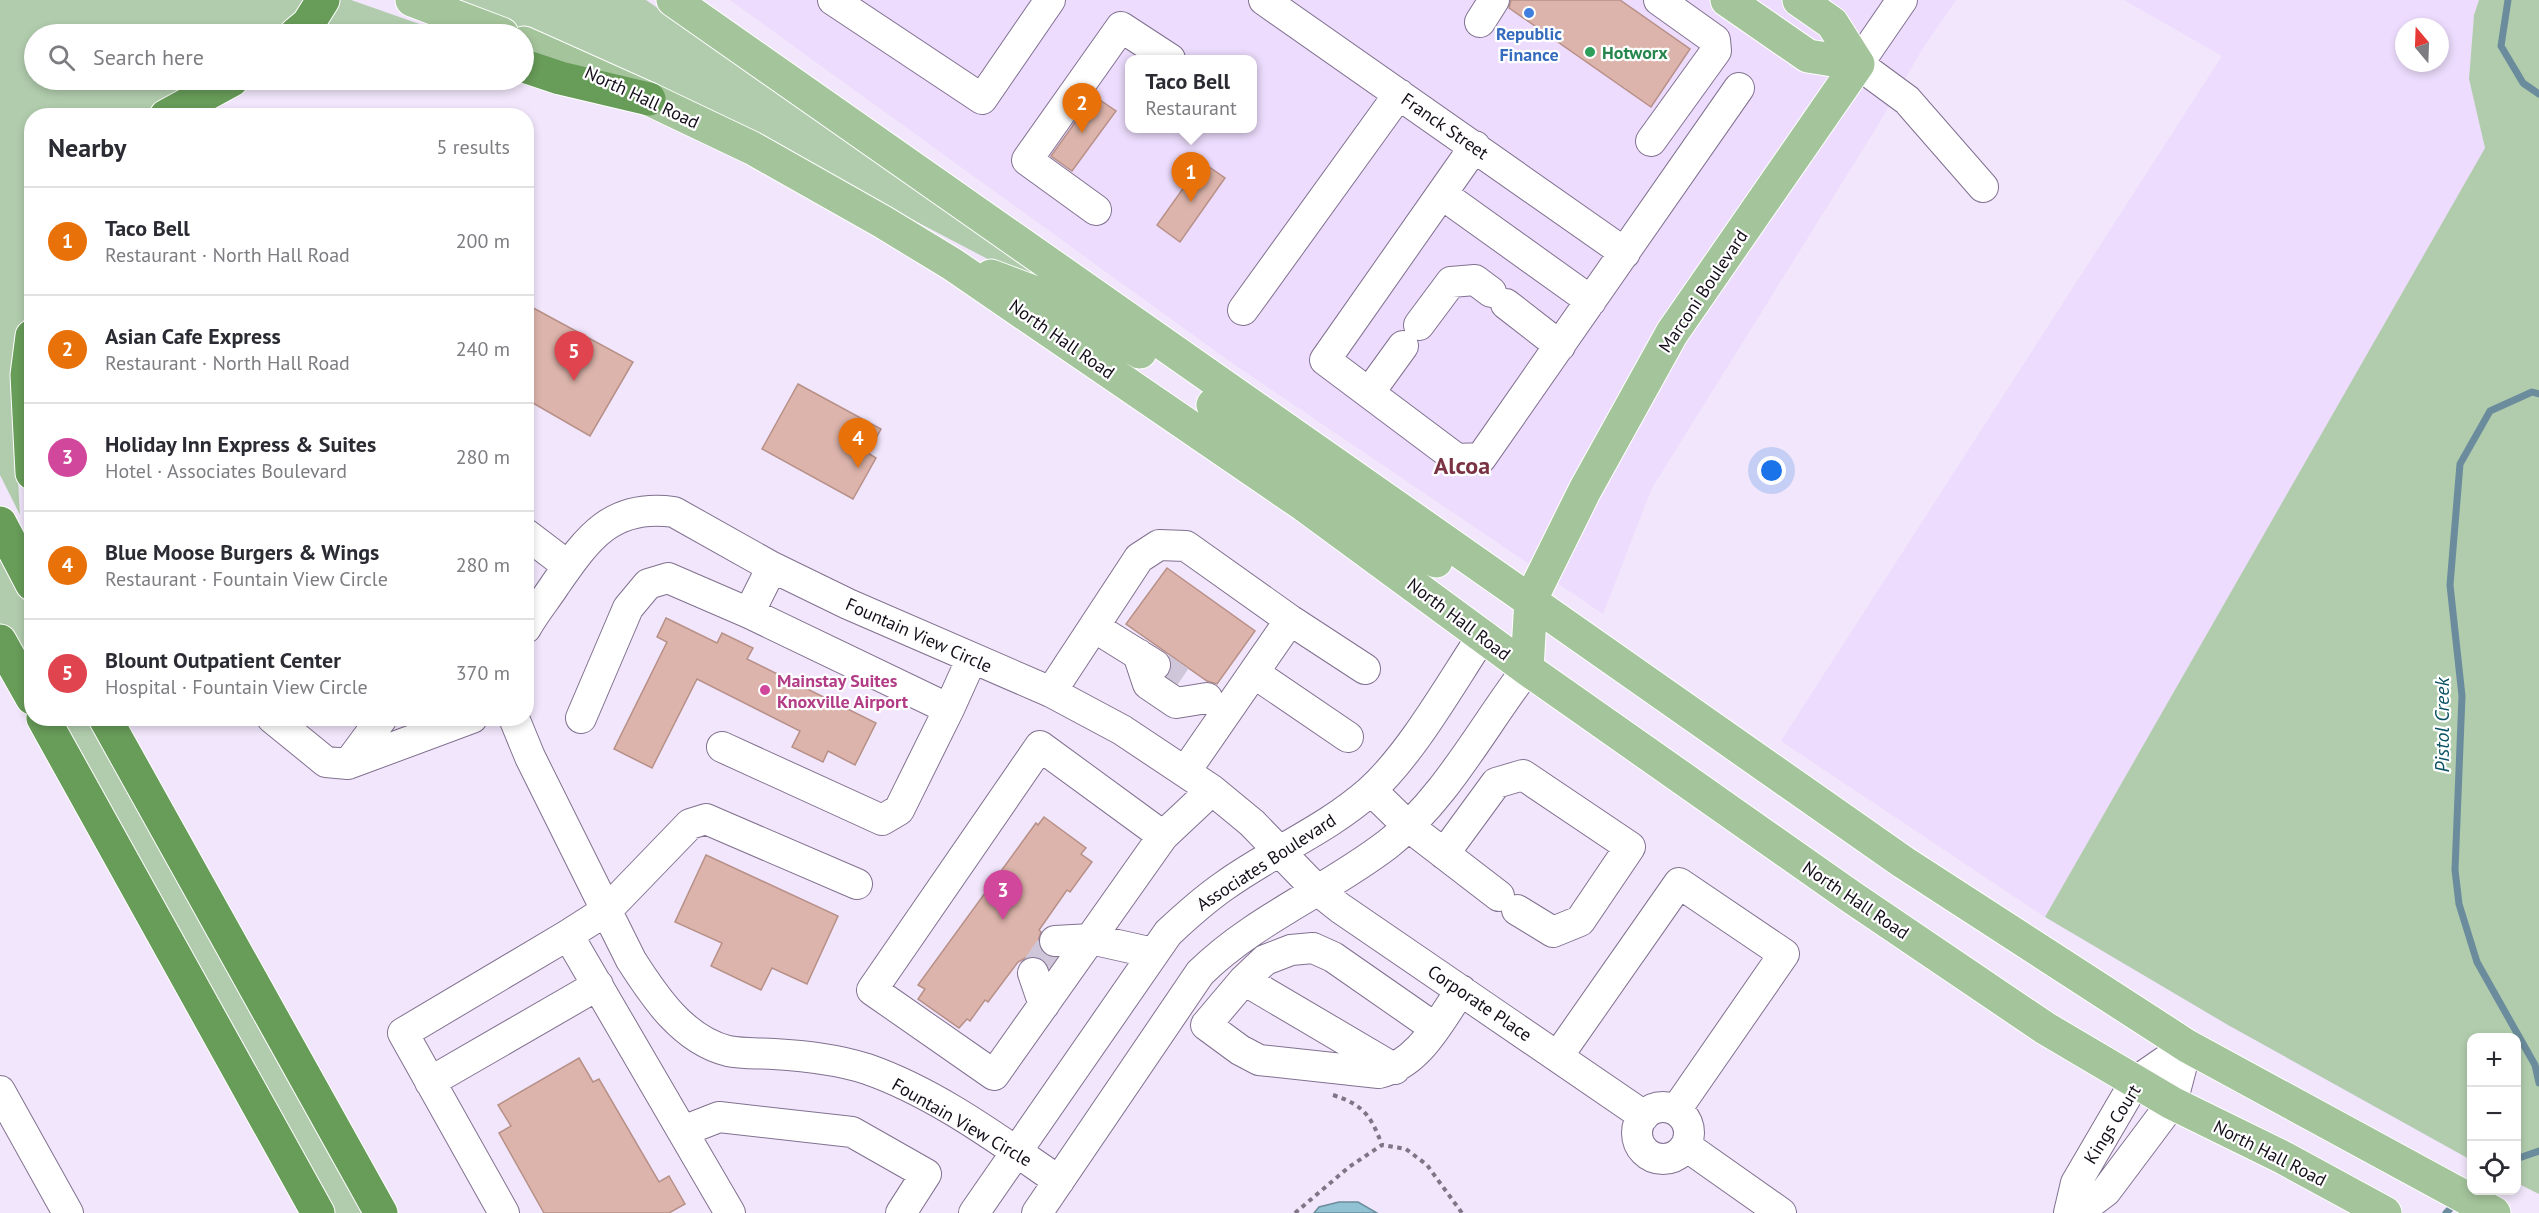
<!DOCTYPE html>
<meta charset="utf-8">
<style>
:root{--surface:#fff;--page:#f2f2f3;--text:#2b2b33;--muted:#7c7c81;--line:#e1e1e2;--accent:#b82855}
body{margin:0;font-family:"PT Sans",sans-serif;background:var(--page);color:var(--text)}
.controls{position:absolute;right:18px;bottom:18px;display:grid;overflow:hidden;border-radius:12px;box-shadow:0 3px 9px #0003}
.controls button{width:54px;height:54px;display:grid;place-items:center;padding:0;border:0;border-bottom:2px solid var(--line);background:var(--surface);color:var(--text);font:30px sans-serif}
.compass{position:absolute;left:2395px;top:18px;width:54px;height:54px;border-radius:50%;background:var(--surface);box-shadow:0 3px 9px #0003;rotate:341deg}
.you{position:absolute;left:1772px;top:471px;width:21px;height:21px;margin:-15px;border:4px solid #fff;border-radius:50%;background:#1a73e8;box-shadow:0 0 0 9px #1a73e833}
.badge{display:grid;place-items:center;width:39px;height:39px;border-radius:50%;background:var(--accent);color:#fff;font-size:20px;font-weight:700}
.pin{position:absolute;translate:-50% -50px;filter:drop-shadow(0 2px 3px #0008)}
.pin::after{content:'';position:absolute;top:32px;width:21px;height:18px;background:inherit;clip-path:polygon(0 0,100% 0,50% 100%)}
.popup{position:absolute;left:1125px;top:55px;width:132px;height:78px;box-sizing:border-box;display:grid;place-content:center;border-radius:12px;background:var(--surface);filter:drop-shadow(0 2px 4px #0005);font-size:20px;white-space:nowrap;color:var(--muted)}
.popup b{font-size:22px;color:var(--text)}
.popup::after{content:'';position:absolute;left:50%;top:100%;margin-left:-12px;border:12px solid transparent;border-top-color:var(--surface)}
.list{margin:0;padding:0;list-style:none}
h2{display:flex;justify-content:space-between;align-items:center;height:78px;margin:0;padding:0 24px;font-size:26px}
h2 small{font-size:20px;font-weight:400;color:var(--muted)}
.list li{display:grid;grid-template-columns:39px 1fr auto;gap:18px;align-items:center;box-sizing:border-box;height:108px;padding:0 24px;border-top:2px solid var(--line)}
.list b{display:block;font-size:22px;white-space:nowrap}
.list p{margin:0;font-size:20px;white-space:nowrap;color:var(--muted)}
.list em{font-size:20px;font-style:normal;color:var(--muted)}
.icon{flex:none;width:33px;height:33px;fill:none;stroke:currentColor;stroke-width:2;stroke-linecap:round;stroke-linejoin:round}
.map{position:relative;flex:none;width:2539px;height:1213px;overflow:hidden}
.search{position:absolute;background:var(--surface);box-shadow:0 3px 9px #0003;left:24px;top:24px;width:510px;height:66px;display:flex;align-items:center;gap:15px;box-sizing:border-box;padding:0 21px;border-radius:33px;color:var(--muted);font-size:22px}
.panel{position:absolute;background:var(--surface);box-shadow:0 3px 9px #0003;left:24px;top:108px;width:510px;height:618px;border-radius:24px}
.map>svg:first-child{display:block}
.built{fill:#eddcfd;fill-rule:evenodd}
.green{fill:#b1ccad}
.water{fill:#90c2d4;stroke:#6b8c9c;stroke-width:1.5}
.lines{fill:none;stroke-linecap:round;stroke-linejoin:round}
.stream{stroke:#6b8c9c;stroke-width:7}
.building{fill:#dcb4ab;stroke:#b79088;stroke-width:1.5}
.minor-tunnel{stroke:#d0c6d9;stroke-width:30;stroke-dasharray:30 15;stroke-linecap:butt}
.minor-casing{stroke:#817190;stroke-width:32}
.major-casing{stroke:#fff;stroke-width:35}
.highway-casing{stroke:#fff;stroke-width:35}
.path{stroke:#7e7686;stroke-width:4;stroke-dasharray:4.5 4.5;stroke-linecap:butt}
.minor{stroke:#fff;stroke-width:30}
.major{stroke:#a4c49b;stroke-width:33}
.highway{stroke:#689c59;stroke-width:33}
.shop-dot{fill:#3f7fe0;stroke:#fff;stroke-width:2}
.leisure-dot{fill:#2e9e5b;stroke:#fff;stroke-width:2}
.hotel-dot{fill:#d1479c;stroke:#fff;stroke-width:2}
.labels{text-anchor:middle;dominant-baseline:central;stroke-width:4.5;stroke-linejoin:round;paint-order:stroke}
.shop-label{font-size:18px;font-weight:bold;fill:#366cbe;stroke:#fff}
.leisure-label{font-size:18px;font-weight:bold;fill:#27864d;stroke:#fff;text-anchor:start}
.street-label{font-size:18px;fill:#140e19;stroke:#fff}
.hotel-label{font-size:18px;font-weight:bold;fill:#b23c85;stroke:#fff;text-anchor:start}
.water-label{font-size:20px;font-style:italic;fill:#085063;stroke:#fff}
.district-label{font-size:24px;font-weight:bold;fill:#7a3343;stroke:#fff}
</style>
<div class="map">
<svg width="2539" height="1213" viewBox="0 0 2539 1213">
<rect width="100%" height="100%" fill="#f1e6fb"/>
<path class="built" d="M730 0H1956L1923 48 1878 125 1652 488 1603 614 1232 363ZM1130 59H1252V128H1130Z
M2124 0H2479L2474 15 2469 79 2485 148 2045 917 1781 741 2222 56ZM2404 27H2440V63H2404Z"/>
<path class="green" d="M0 0H315L281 34H34V80H198L147 115 32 116 31 285 12 376 20 515 0 475Z
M332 0H351L448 34H303Z
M452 0H646L1119 328C899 213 682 94 452 0Z
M2479 0H2539V1194L2517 1183 2516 1038H2472L2471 1160 2228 1025 2045 917 2485 148 2469 79 2474 15Z
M0 552 31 614V679L0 623Z
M54 719H88L245 1003 364 1213H334Z"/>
<path class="water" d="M1339 1202H1358L1377 1213H1314L1319 1207Z"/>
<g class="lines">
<path class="stream" d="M2508 0 2501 46 2523 83 2539 94
M2539 394 2532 392 2490 411 2460 464 2450 585 2462 696 2455 870 2459 904 2477 962 2535 1065 2539 1083
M2516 1159 2539 1151
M2446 1213 2457 1202"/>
</g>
<path class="building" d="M1511 0H1620L1690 49 1651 107 1509 8Z
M1094 96 1116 111 1072 171 1051 156Z
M1202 162 1225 178 1180 242 1157 225Z
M526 304 633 362 590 436 526 399Z
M798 384 881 429 868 453 876 458 853 499 762 449Z
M1167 568 1255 631 1217 684 1207 681 1126 624Z
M666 618 717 643 722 633 753 648 747 659 876 723 855 765 828 751 823 762 792 747 800 731 697 679 652 768 614 749 667 642 657 637Z
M1044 817 1086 848 1081 854 1092 862 1070 892 1067 890 1039 930 1041 932 1038 941 1040 950 1047 956 1055 958 1049 967 1044 960 1036 956 1027 957 1018 962 988 1002 985 1000 970 1021 967 1019 959 1028 918 999 925 989 918 985 1036 823 1038 825Z
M706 855 838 916 807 984 772 968 761 990 711 966 722 943 675 922Z
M579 1058 593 1082 599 1079 659 1182 669 1176 685 1204 669 1213H544L499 1133 511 1126 498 1105Z"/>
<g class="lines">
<path class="minor-tunnel" d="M1161 668 1180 681
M1033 973 1055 941"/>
<g class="minor-casing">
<path id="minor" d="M833 0 982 99 1050 0
M1264 0 1625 253
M1902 0 1858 64 1907 100 1983 187
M1480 22 1494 0
M1651 141 1716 51 1715 40 1659 0
M1475 146 1325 360 1457 459 1481 458 1739 88
M1443 195 1591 301
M1096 210 1027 160 1121 27 1170 59
M1506 304 1560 346
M1243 310 1399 94
M1419 325 1451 282 1475 280 1491 292
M1369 393 1403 346
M526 534 568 566
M1290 620 1365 669
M1094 627 1155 665
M526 628C534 613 546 599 555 585 587 539 611 503 674 512L772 567 848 604 1051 692 1122 730 1212 790 1252 823 1316 889 1340 908 1644 1116
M1138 654 1148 684 1176 703 1207 698
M1254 673 1348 737
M1051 692 1139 558 1159 545 1186 546 1290 620 1185 772
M949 709 972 658
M272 718 326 762 348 764 472 718
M514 718 530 757 631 960C654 996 683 1040 728 1051 742 1054 759 1053 774 1054 805 1056 837 1059 867 1069 936 1093 999 1140 1059 1181
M581 718 628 608 648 584 668 578 749 613 772 567
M722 747 882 820 899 810 949 709 749 613
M348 764 382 718
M1371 790 1408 826 1499 896
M1163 836 994 1075 872 990 1040 746 1163 836 1212 790
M1444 854 1496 783 1523 775 1630 847 1580 921 1553 932 1517 910
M1055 941 1091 939 1153 953
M1033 973 1044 1005
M1244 980 1395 1069
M1435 1028 1333 957 1313 948 1291 950 1265 960 1244 980 1206 1025 1240 1050 1259 1060 1379 1073C1419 1064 1439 1022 1461 990
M1558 1056 1679 883 1784 954 1676 1110
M430 1082 598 985
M0 1091 68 1213
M1637 1133a26 26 0 1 1 52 0a26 26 0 1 1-52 0Z
M683 1131 719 1117 852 1132 926 1174 901 1213
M1686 1146 1781 1213
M504 1213 403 1033 568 935
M730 1213 568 935 607 910 690 824 706 819 857 884
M974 1213 1168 933C1185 917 1204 900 1224 886 1271 852 1326 830 1370 791 1412 753 1451 683 1483 635
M1037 1213 1200 973C1255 919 1327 891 1388 844 1445 800 1483 726 1527 669
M2069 1213 2076 1183 2135 1082 2187 1046
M2077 1213 2106 1191 2172 1103 2187 1046"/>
</g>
<g class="major-casing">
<path id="major" d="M412 0 502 34
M673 0 1903 862 2187 1046 2494 1213
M1727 0 1808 56 1858 64
M1799 0 1832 23 1858 64
M524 43 649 99 752 148 883 222 952 264 1304 505 1527 669 1850 896 2045 1028 2172 1103 2284 1158 2385 1213
M991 276 1052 299 1140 352
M1213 405 1436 561
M1527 669 1531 599 1585 490 1672 333 1858 64"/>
</g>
<g class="highway-casing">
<path id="highway" d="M296 34 308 24 323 0
M524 66 560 78 649 99
M166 116 232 80
M32 336 27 375 32 473
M0 523 32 584
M0 641 32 698
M43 718 318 1213
M105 718 381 1213"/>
</g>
<path class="path" d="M1333 1095C1364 1105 1371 1116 1382 1145
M1295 1213 1349 1167 1382 1145 1406 1149 1427 1165 1462 1213"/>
<use href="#minor" class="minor"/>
<use href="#major" class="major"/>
<use href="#highway" class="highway"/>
</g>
<circle class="shop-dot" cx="1529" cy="13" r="6"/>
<circle class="leisure-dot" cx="1590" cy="52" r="6"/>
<circle class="hotel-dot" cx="765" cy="690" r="6"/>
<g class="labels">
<g class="shop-label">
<text x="1529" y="33">Republic<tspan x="1529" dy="21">Finance</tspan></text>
</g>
<g class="leisure-label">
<text x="1602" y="52">Hotworx</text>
</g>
<g class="street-label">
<text transform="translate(642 97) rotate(25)">North Hall Road</text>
<text transform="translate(1445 126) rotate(35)">Franck Street</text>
<text transform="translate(1703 291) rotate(-56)">Marconi Boulevard</text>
<text transform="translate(1062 339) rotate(35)">North Hall Road</text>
<text transform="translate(1459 619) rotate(37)">North Hall Road</text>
<text transform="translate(919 635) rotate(24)">Fountain View Circle</text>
<text transform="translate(1266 862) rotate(-33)">Associates Boulevard</text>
<text transform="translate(1856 900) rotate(34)">North Hall Road</text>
<text transform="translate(1480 1003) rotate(34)">Corporate Place</text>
<text transform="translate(962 1122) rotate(30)">Fountain View Circle</text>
<text transform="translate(2112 1124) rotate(-58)">Kings Court</text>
<text transform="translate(2270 1153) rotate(27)">North Hall Road</text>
</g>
<g class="hotel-label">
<text x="777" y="680">Mainstay Suites<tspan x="777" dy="21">Knoxville Airport</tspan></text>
</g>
<g class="water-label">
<text transform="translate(2442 725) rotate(-90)">Pistol Creek</text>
</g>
<g class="district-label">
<text x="1462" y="465">Alcoa</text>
</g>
</g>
</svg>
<div class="controls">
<button>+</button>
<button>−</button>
<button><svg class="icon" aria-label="locate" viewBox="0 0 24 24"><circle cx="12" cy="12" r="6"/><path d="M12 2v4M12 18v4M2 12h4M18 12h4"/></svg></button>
</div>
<svg class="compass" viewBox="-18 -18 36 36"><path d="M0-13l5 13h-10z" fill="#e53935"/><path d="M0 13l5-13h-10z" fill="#7c7c81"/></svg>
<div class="you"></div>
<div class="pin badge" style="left:1191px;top:202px;background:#e8710a">1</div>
<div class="popup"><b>Taco Bell</b>Restaurant</div>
<div class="pin badge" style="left:1082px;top:133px;background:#e8710a">2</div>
<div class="pin badge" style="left:1003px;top:920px;background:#d1479c">3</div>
<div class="pin badge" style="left:858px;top:468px;background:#e8710a">4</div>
<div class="pin badge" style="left:574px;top:381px;background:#e0444e">5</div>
<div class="search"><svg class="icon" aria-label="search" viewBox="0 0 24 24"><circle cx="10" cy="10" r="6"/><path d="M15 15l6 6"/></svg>Search here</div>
<section class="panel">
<h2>Nearby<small>5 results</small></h2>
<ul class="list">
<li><span class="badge" style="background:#e8710a">1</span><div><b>Taco Bell</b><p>Restaurant · North Hall Road</p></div><em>200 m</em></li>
<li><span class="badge" style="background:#e8710a">2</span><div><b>Asian Cafe Express</b><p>Restaurant · North Hall Road</p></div><em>240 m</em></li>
<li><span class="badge" style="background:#d1479c">3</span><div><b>Holiday Inn Express &amp; Suites</b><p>Hotel · Associates Boulevard</p></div><em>280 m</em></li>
<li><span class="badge" style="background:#e8710a">4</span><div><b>Blue Moose Burgers &amp; Wings</b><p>Restaurant · Fountain View Circle</p></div><em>280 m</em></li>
<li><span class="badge" style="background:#e0444e">5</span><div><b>Blount Outpatient Center</b><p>Hospital · Fountain View Circle</p></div><em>370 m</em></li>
</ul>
</section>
</div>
